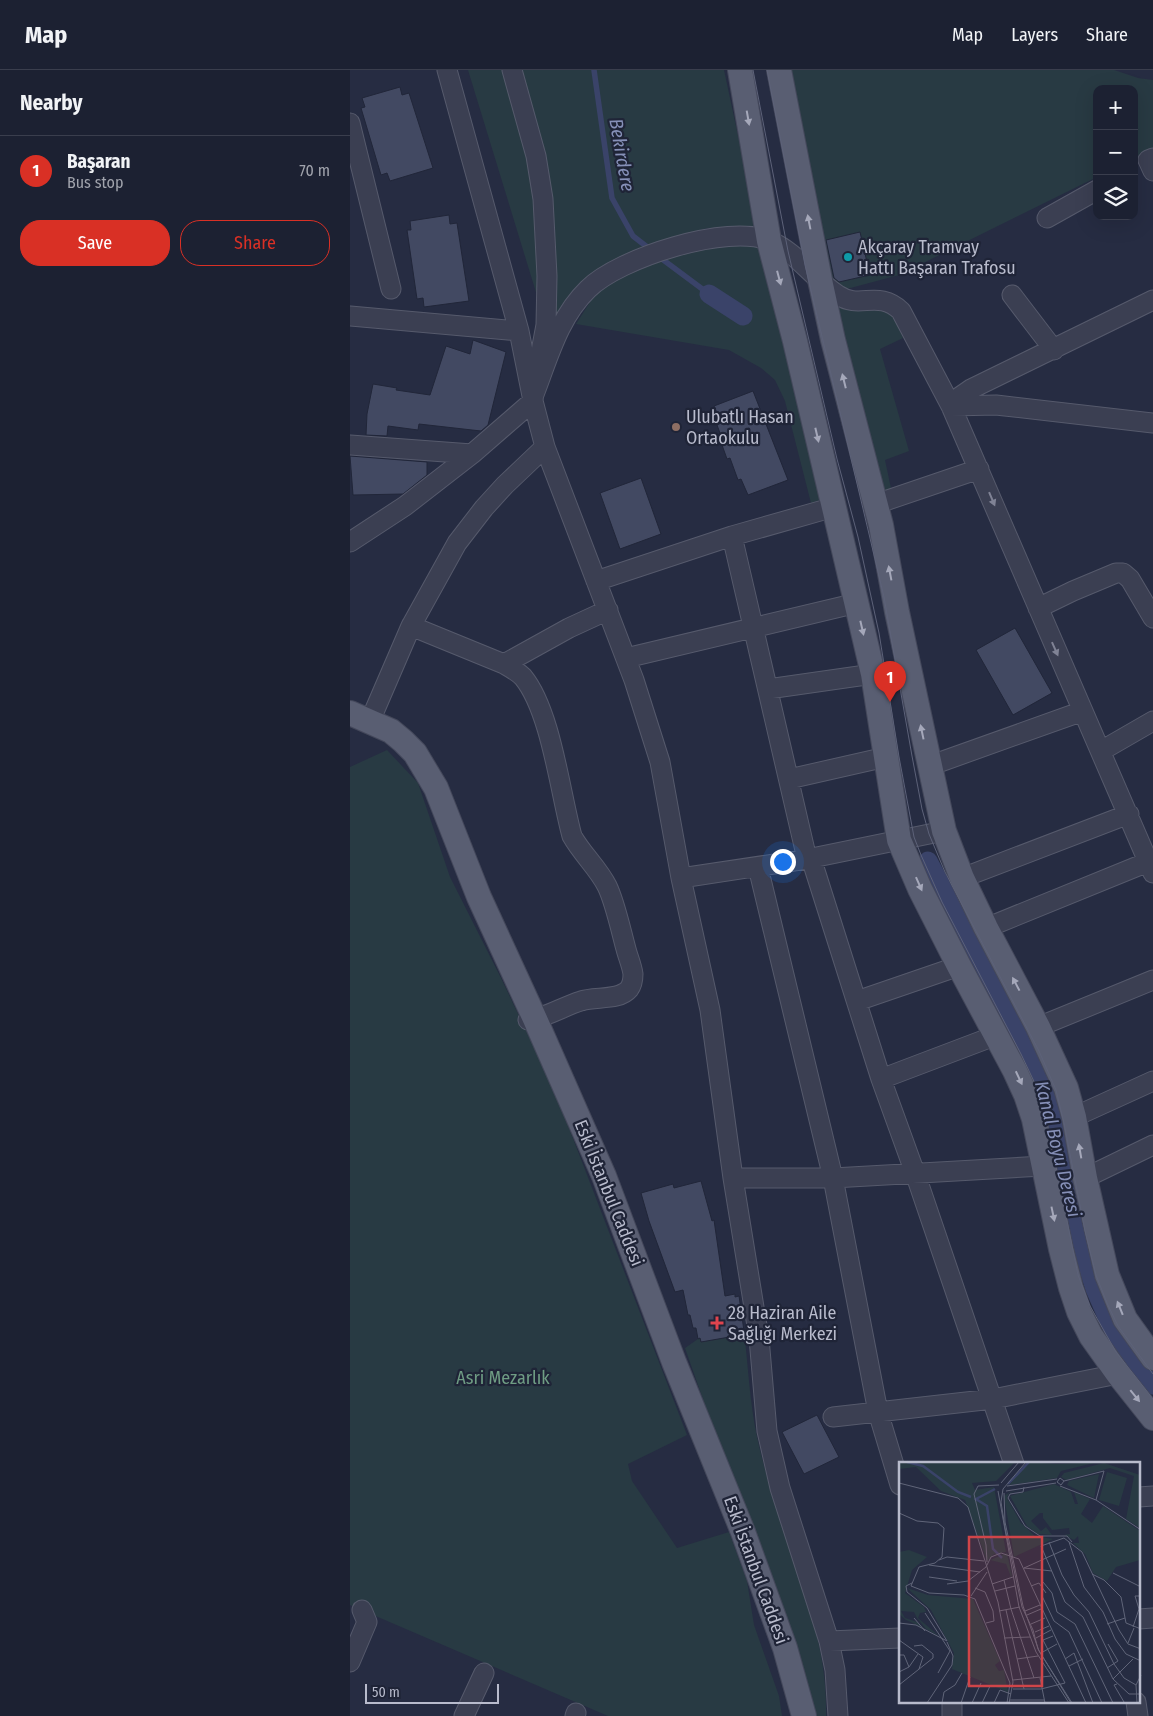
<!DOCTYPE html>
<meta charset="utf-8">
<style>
:root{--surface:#1c2132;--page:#25293a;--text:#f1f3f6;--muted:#a0a3ac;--line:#3a3e4d;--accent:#d93025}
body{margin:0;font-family:"Fira Sans Condensed",sans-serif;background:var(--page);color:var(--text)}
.controls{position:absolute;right:15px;top:15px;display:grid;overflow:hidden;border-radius:10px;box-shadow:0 5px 20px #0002}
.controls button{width:45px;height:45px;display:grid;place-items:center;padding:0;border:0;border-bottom:1px solid var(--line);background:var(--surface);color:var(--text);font:25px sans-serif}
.scale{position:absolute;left:15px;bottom:12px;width:134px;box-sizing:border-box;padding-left:5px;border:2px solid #b8bbcc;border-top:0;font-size:14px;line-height:18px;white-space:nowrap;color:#b8bbcc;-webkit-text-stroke:4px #1f2437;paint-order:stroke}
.you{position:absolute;left:432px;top:791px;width:18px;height:18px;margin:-12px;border:4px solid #fff;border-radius:50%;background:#1a73e8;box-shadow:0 0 0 8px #1a73e833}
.badge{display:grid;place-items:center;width:32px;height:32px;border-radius:50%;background:var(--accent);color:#fff;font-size:16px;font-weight:700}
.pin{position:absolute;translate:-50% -41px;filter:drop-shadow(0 1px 2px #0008)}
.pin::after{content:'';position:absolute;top:26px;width:18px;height:15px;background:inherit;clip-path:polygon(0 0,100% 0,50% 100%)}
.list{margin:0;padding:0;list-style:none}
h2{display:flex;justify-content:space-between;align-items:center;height:65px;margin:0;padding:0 20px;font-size:21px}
h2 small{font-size:16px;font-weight:400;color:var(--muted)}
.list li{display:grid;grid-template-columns:32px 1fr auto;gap:15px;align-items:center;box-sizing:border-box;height:70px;padding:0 20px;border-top:1px solid var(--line)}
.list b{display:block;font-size:19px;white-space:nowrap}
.list p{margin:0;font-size:16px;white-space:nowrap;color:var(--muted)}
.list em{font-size:16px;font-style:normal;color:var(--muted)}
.actions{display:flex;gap:10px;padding:15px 20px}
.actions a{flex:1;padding:11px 0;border:1px solid var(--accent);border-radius:20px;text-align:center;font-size:18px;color:var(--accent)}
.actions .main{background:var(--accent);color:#fff}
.icon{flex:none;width:28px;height:28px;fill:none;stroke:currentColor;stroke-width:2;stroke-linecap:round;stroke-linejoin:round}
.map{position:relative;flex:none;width:803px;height:1646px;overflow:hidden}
header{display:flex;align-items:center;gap:30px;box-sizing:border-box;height:70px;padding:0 25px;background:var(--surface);border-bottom:1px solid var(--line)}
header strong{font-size:24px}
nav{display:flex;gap:28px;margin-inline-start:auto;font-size:18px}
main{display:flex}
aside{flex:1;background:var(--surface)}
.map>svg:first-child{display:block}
.green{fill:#283a43}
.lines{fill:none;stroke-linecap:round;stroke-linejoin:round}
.stream{stroke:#3a4369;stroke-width:5.5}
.canal{stroke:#3a4369;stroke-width:19}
.building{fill:#424962;stroke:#212639}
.minor-casing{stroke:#565a6c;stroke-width:21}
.major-casing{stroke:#44485b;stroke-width:26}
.minor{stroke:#3b3f52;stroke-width:19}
.major{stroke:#595e72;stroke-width:24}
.tram{stroke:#5d6279;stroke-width:1}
.oneway{fill:#a5a8ba}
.oneway2{fill:#808395}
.culture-dot{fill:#0f9aa8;stroke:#1f2437;stroke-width:2}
.education-dot{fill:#8d6e63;stroke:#1f2437;stroke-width:2}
.health-dot{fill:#e0444e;stroke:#1f2437;stroke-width:2}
.labels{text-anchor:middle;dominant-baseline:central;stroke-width:4.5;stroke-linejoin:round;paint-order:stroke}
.poi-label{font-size:18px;fill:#b8bbcc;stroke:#1f2437;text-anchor:start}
.street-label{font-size:18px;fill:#b8bbcc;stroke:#1f2437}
.park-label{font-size:18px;fill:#6f9d84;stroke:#1f2437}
.water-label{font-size:19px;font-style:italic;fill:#8690b8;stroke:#1f2437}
.inset-river{fill:none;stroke:#3a4369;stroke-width:2.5}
.inset-road{fill:none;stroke:#606579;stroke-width:1}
.view{fill:#d04549;fill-opacity:0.15;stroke:#d04549;stroke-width:2.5}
.inset-edge{fill:none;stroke:#b8bbcc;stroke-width:2.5}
</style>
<header>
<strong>Map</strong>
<nav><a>Map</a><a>Layers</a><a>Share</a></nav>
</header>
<main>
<aside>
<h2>Nearby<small></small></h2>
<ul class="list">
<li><span class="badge">1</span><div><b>Başaran</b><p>Bus stop</p></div><em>70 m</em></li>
</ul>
<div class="actions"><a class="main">Save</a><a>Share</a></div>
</aside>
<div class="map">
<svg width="803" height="1646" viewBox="0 0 803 1646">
<rect width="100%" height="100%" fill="#262c42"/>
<path class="green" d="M118 0H374L408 159 358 158 324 167 279 184 213 251 196 255Z
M438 0H764L788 8 803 10V79L784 88V19H747V107L549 205 493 220 474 208Z
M353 173 413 174 478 427 461 433 435 331 425 310 411 298 379 280 226 254 247 221 282 197Z
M486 234 540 237 553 268 530 279 559 381 535 390 542 423 528 427Z
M37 680 68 713 100 807 151 908 204 1019 337 1365 278 1394 282 1411 327 1478 379 1462 397 1511 404 1555 429 1626 432 1646H258L0 1535V697Z
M394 1261C398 1295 400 1334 407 1367 412 1390 419 1414 426 1437 448 1507 478 1570 476 1646H464L335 1278 348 1269 350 1268 351 1272 391 1265V1262Z"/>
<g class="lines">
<path class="stream" d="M244 0 262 128 283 166 301 180
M308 186 359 224"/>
<path class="canal" d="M359 224 393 246
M578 791 697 1017 730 1171 745 1219 763 1260 803 1315"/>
</g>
<path class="building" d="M50 17 52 25 59 23 83 98 40 111 37 103 31 105 11 38 15 37 12 28Z
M99 145 100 154 107 153 119 231 74 237 73 228 67 229 57 160H61L60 151Z
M510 162 520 205 489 212 484 208 476 170Z
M123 270 156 282 138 355 131 361 69 354 68 360 38 356 37 366 16 365 17 344 23 314 47 318 46 320 80 325 96 276 120 284Z
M403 321 438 410 398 425 391 409 388 410 380 388 377 389 372 375 374 374 367 355 371 353 364 336Z
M0 386 77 392V405L53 424 3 425Z
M291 408 311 464 270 479 250 423Z
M665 558 702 623 663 645 626 580Z
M351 1111 362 1151 364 1150 375 1226 385 1224V1227L389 1226 394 1261 391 1262V1265L351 1272 350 1268 348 1269 346 1258H343L340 1245H338L333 1220 325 1222 299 1151 291 1123 323 1114 324 1118Z
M467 1345 489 1387 454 1404 432 1362Z"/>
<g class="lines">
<g class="minor-casing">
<path id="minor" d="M97 0 169 261 183 331 195 377 284 610 310 692 331 808 360 940 383 1108 409 1268 417 1361 430 1418 479 1571 485 1600 488 1646
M162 0 186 86 193 129 197 206 196 255 190 287
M0 53 41 219
M803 88 798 90 803 101
M697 148 747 120
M662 225 704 280
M0 246 169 261
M183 327C198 289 208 248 238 219 269 188 378 153 420 171 448 183 463 209 488 225 510 240 528 219 551 241L601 336 803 803
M601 336 608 328 621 319 803 230
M601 336 646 335 803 353
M0 375 122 384
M526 434 629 399
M382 466 457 789
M0 472 55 436 122 384 183 331 184 321
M246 511 382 466 484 437
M688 538 723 521 766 503H773L780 509 803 548
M61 556 154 594C161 598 167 601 173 607 201 641 210 722 222 766 232 784 248 798 257 816 265 832 271 861 276 879 278 887 282 896 283 904 283 909 282 915 279 919 269 931 245 926 231 931 214 936 196 948 178 950
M276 588 507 533
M154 594 219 558 258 540
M418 619 523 604
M20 651 61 556 107 473 134 438 155 415 195 377
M751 681 803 651
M579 696 733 641
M439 709 536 687
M461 788 531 1009 565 1103 664 1394
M408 797 483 1108 528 1342 550 1415
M331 808 457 789 594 761
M612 808 779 744
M636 858 798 792
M507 931 609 896
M688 957 803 910
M531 1009 647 965
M724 1047 803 1011
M383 1108H483L693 1096
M735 1108 803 1075
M483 1347 643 1329 768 1304
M789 1427 803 1426
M789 1549 803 1548
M479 1571 550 1568
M0 1592 17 1552 12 1540
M602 1632V1646
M786 1632 788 1646
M114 1646 134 1603
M225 1646 226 1643"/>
</g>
<g class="major-casing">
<path id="major" d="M390 0 419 171 445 271 523 604 549 770 570 819 609 896 665 1001 676 1025 684 1049 711 1179 721 1218 729 1242 741 1266 768 1304 803 1348
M429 0 470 210 483 270 531 455 547 542 594 761 612 808 636 858 688 957 716 1018 724 1047 735 1108 757 1205 775 1249 803 1288
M0 643 41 661 53 671 65 683 86 718 129 827 185 949 254 1106 324 1292 393 1462 435 1578 454 1646"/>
</g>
<use href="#minor" class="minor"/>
<use href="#major" class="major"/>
<path class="tram" d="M403 0 438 181 487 389 508 467 529 563 549 687 564 767 571 785 592 832 671 984 689 1022 698 1057 728 1205 740 1236 766 1282 803 1329
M417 0 455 195 534 527 562 686 572 739 579 764 595 802 689 981 706 1020 714 1053 735 1161 746 1205 757 1233 768 1256 803 1304"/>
</g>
<defs><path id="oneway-solid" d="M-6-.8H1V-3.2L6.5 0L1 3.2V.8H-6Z" transform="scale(1.25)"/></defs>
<g class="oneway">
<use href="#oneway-solid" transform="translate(398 48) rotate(80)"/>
<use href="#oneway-solid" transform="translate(459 152) rotate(-101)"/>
<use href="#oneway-solid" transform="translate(429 208) rotate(75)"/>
<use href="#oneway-solid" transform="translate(494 311) rotate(-104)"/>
<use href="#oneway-solid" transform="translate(467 365) rotate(77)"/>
<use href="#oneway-solid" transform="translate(540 503) rotate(-101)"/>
<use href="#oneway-solid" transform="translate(512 558) rotate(77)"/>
<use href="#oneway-solid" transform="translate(572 662) rotate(-102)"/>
<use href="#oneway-solid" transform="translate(569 814) rotate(66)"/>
<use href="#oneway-solid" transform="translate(666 914) rotate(-118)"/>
<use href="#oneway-solid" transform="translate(669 1008) rotate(65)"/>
<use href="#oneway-solid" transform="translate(730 1081) rotate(-100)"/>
<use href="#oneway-solid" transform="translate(703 1144) rotate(78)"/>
<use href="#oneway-solid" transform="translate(770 1238) rotate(-112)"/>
<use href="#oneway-solid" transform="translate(785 1326) rotate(51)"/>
</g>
<g class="oneway2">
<use href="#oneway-solid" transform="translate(642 429) rotate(67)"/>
<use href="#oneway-solid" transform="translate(705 579) rotate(66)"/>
</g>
<circle class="culture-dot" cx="498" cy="187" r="5"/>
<circle class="education-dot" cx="326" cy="357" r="5"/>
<path class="health-dot" d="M364.5 1245.5h5v5h5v5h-5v5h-5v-5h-5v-5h5z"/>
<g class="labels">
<g class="poi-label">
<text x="508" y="177">Akçaray Tramvay<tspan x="508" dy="21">Hattı Başaran Trafosu</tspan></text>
<text x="336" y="347">Ulubatlı Hasan<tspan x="336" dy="21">Ortaokulu</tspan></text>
<text x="378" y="1243">28 Haziran Aile<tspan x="378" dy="21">Sağlığı Merkezi</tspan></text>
</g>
<g class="street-label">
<text transform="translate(259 1123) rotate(68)">Eski İstanbul Caddesi</text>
<text transform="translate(406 1500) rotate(70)">Eski İstanbul Caddesi</text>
</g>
<g class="park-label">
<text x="153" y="1308">Asri Mezarlık</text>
</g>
<g class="water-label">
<text transform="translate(272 85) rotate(80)">Bekirdere</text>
<text transform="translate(708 1079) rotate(76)">Kanal Boyu Deresi</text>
</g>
</g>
<g transform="translate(549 1392)">
<rect width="241" height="241" fill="#262c42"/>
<path d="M0 0H116L97 19 73 21 76 28 95 25 107 90 95 92 88 99 66 38 42 29 17 5 0 7ZM129 0 159 2 199 0 162 9 158 16 110 23ZM205 1 241 13V66L227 57 235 14 211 6 167 18 162 15 165 11ZM208 10 228 16 220 44 200 38ZM200 12 195 36 168 23 170 19ZM155 22 172 30 176 42H179L175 30 191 37 182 52 193 61 204 44 241 69V98L217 105 208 119 194 111 186 92 174 81H180L179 74 175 78 165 73 171 72 170 66 153 68 144 56V51H141L132 59 142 69 147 65 153 73 139 72 128 64 111 34ZM123 28 110 31 108 36 122 61 136 74 154 77 115 95 105 34 111 30ZM10 88 28 95 13 108 6 131 25 145 27 150 21 151 19 156 40 174 27 167 18 156 15 150 2 149 6 156 18 160 25 166 7 158 0 152V90ZM108 91 113 114 112 115 107 102 91 98ZM8 126 29 133 74 137 101 199 96 203 100 209 105 208 109 230 53 207 55 191 32 148Z" fill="#283a43"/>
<path class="inset-river" d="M8 0 24 4 59 30 72 35M109 22 130 0M96 27 77 37 88 44 94 87 103 96"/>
<path class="inset-road" d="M127 0 104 27 102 40 106 66 123 145 134 168 139 187 172 241M165 19 161 16 158 20 162 23 165 19 205 9M0 21 59 36 69 45 99 140 114 220 110 241M102 21 120 0M108 24 158 17M161 24 197 38 242 68M125 25 124 30 111 32 109 36 126 64 141 74H168L173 80M99 29 120 145 137 190 170 241M107 29 157 21M105 31 106 60 124 144 140 189 173 241M197 38 205 9M0 51 18 59 39 61 45 66 43 95 36 101 20 105 12 124 30 131 65 133 76 137 111 221 108 241M150 80 163 113 175 133 190 150 215 202 225 216 237 223M170 80 185 125 204 150 216 177 227 192 242 199M40 98 48 95 85 99M88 100 87 83 75 32 79 24 100 23M30 103 81 110M87 105 92 95 102 91 120 97 187 241M125 106 167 87M125 106 153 109M214 111 242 125M193 112 205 118 222 135 227 161 242 167M30 115 58 119M105 118 112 147M144 120 153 131 158 150 176 162 214 241M48 122 69 119 87 105M93 122 114 115M132 124 140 121 147 131M76 126 86 130 94 149 95 159 87 161M96 129 116 124M72 134 88 110M143 134 155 159 170 170 203 241M112 147 135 216M107 148 125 227M100 149 121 145M126 149 141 143M26 151 51 189 39 211M128 153 142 147M15 156 26 169M0 161 17 163 48 179 28 146 8 130 7 124 13 121M132 162 146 156M208 162 226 156M234 165 240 147 236 134H242M136 170 150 164M105 176 131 175M137 176 152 168M0 178 24 195 20 207M229 181 235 166M242 187 229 182 220 168 183 90 165 76 142 84 166 140 184 155 214 217 230 232H242M142 191 158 182M0 193H5L10 205M118 197 139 194M166 197 175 191 194 241M170 204 184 197M208 206 219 199 209 182M0 210 10 205 19 192M141 216 146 241M214 217 234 197M114 218 152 214M218 222 215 223 225 240M0 223 34 196V192L23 183 15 184M114 227H142M142 227 166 221 144 178 154 174M111 238H145M28 241 53 203 54 194 48 180M43 241 45 230 56 223 63 211M62 241 71 215M73 241 82 221M83 241 91 224M95 241 101 228 112 232M238 241 237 223 242 213"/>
<path class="view" d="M70 75H143V224H70Z"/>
<rect width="241" height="241" class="inset-edge"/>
</g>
</svg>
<div class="controls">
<button>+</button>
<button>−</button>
<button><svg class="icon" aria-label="layers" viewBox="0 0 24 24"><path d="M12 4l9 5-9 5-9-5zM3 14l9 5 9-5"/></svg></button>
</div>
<div class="scale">50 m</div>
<div class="you"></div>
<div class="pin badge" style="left:540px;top:632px">1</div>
</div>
</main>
